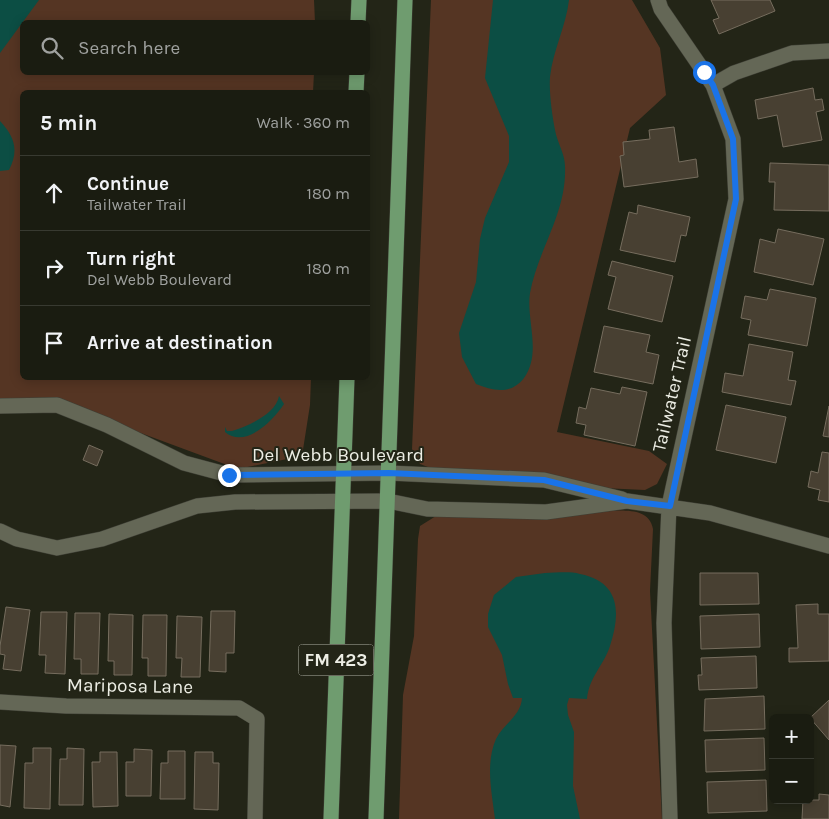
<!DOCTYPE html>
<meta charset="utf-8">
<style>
:root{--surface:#1a1c11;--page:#27291f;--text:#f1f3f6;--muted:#9fa19f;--line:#383a31}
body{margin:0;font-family:Karla,sans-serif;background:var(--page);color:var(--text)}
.controls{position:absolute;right:15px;bottom:15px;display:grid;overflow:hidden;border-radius:8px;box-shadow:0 2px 12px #0003}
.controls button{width:45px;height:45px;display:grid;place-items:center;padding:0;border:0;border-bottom:1px solid var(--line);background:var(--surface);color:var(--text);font:25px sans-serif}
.stop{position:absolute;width:15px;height:15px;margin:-11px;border:4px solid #1a73e8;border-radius:50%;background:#fff}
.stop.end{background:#1a73e8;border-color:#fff;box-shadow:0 1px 5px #0008}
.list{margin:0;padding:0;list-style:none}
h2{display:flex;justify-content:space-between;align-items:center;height:65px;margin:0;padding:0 20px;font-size:21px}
h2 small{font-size:16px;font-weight:400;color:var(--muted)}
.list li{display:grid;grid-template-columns:32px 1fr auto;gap:15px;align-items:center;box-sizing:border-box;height:75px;padding:0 20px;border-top:1px solid var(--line)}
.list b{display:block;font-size:19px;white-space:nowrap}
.list p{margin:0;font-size:16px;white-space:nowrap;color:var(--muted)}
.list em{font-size:16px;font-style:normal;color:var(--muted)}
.icon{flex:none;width:28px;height:28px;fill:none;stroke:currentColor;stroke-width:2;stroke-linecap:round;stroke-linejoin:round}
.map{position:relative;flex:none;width:829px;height:819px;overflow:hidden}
.search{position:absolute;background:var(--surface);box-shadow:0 2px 12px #0003;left:20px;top:20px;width:350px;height:55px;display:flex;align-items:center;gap:12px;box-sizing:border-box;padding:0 18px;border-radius:8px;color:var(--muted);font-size:19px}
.panel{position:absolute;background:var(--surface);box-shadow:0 2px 12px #0003;left:20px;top:90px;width:350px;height:290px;border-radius:8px}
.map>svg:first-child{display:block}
.green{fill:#553523}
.water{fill:#0c4e44}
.building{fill:#484032;stroke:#766d5e}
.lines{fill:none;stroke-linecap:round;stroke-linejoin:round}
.minor-casing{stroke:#3e3f35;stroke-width:16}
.major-casing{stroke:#3e3f35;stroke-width:16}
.minor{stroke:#646756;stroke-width:15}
.major{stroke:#6f9c6f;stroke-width:15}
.route{stroke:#1a73e8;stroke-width:6}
.labels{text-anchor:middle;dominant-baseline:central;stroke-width:4;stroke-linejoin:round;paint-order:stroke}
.shield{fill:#232517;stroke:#b0b2a7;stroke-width:1}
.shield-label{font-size:18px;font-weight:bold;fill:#edeee5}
.street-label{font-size:19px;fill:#edeee5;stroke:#232517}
</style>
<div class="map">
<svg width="829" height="819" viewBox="0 0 829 819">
<rect width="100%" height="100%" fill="#232517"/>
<path class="green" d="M0 0H314L315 22H22V72L314 73 313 92H22V378H311L310 405 302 456 238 469 111 422 0 398Z
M431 0H632L660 48 666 95 630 128 557 432 649 451 667 464 657 484 645 490 602 488 433 469 420 464 412 449Z
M602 511C620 511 649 506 653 529L650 591 662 819H399L403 695 414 636 418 539 420 526 436 516Z"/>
<path class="water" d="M0 0H39L0 53Z
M493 0H569C566 26 553 50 550 77 549 93 552 114 555 130 557 142 565 154 565 166 567 213 538 249 530 293 526 320 542 353 524 378 511 395 493 391 476 384L462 357 459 333 476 282 480 239 485 218 509 162V136L485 78Z
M0 121C15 137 19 151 9 170L0 171Z
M279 396 284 404C273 421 245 449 225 432V427L227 431H232C248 426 276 414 279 396Z
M545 573C556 573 569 571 580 574 620 582 621 612 610 646 604 665 589 677 587 699L569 698 567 705 568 715 574 732 573 786 580 819H495C492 793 485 764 496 739 503 724 521 716 522 698H513L508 684 502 655 488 627V614L494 595 516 577Z"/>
<path class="building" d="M711 0H770L775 11 719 34 713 20 719 18Z
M813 88 815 100 822 99 824 110 816 112 822 140 783 147 777 115 758 119 755 100Z
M674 127 679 162 696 159 698 177 624 187 620 156 624 155 623 142 650 139 649 130Z
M770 163 829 165V211L774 210 775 182H769Z
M638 205 690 217 686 236 681 235 675 262 620 250 629 212 637 214Z
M778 229 824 239 813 285 754 272 760 239 775 243Z
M612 261 673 276 662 322 608 309 616 277 608 275Z
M770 289 816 298 807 346 748 335 751 320 741 318 745 296 767 300Z
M604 326 650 335 646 352 659 355 653 384 594 372Z
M749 344 793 352 788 380 796 381 791 405 722 392 725 373 743 376Z
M622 387 647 392 635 446 584 435 586 425 576 423 579 407 586 409 591 388 620 394Z
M726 405 786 417 776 463 716 450Z
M829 406V437L823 436Z
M89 445 103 451 97 466 83 460Z
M822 452 829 453V502L818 500 820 490 808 487 811 471 818 473Z
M700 573H758L759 604 700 605Z
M818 604V614H829V661L789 662V648H798L796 605Z
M6 607 30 610 21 671 3 669 5 655 0 654V646Z
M211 611H235L234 653H226V672L209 671Z
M41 612H67L65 674 45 673 46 655H39Z
M75 613H100L98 674H81V659H74Z
M109 614 133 615 132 675H114V661H108Z
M759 614 760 647 701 649 700 616Z
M143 615H167L166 676H148V658H142Z
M177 616 202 617 200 677H181L182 658H176Z
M756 656 757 688 699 690 698 675H702L701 658Z
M764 696 765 729 704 731 705 699Z
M829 700V740L810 718Z
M764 738 765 770 706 772 705 740Z
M0 745 16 746 10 807 0 805Z
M33 748H51L50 809 24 808 25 763H33Z
M67 748 84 749 83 805H59L60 759H67Z
M134 749 152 750 151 796H126V762H134Z
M168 751H185V799H160L161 763H168Z
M100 752H117L118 806 93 807 92 762H100Z
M195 752H213V763H219L218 810 194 809Z
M766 780 767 811 708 813 707 782Z
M819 794 829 795V819H802L803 800H819Z"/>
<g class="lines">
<g class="minor-casing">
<path id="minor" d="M658 0 661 9 713 85 733 139 736 199 669 506 664 623 670 819
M713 85 734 73 792 53 829 51
M0 406 57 405 107 425 184 463 229 475 389 473 544 480 622 499
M0 531 17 539 57 548 102 539 197 506 235 502 388 501 427 509 546 512 627 501 710 513 829 546
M0 702 66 706 239 708 257 719 255 819"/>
</g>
<g class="major-casing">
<path id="major" d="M358 22 359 0
M356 92 357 72
M331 819 347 378
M376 819 405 0"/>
</g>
<use href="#minor" class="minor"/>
<use href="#major" class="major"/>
</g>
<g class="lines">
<path class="route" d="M229 475 389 473 544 480 627 501 670 506 736 199 733 139 713 85 704 72"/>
</g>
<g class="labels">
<rect class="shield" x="298.5" y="644.5" width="75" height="31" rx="4"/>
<g class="shield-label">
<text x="336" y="660">FM 423</text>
</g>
<g class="street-label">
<text transform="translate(672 394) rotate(-77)">Tailwater Trail</text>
<text x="338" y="455">Del Webb Boulevard</text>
<text transform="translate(130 686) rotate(1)">Mariposa Lane</text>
</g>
</g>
</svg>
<div class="controls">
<button>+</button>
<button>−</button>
</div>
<div class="stop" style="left:704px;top:72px"></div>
<div class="stop end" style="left:229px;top:475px"></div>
<div class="search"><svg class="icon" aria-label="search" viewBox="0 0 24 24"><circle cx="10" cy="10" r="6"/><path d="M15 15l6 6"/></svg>Search here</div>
<section class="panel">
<h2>5 min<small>Walk · 360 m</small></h2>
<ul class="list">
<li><svg class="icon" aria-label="ahead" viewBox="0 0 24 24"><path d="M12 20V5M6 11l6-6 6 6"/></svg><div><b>Continue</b><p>Tailwater Trail</p></div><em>180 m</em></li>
<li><svg class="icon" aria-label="right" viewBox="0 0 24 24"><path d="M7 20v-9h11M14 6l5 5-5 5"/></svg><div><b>Turn right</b><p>Del Webb Boulevard</p></div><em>180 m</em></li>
<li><svg class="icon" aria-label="arrive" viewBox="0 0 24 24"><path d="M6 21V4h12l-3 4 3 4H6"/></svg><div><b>Arrive at destination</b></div></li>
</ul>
</section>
</div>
